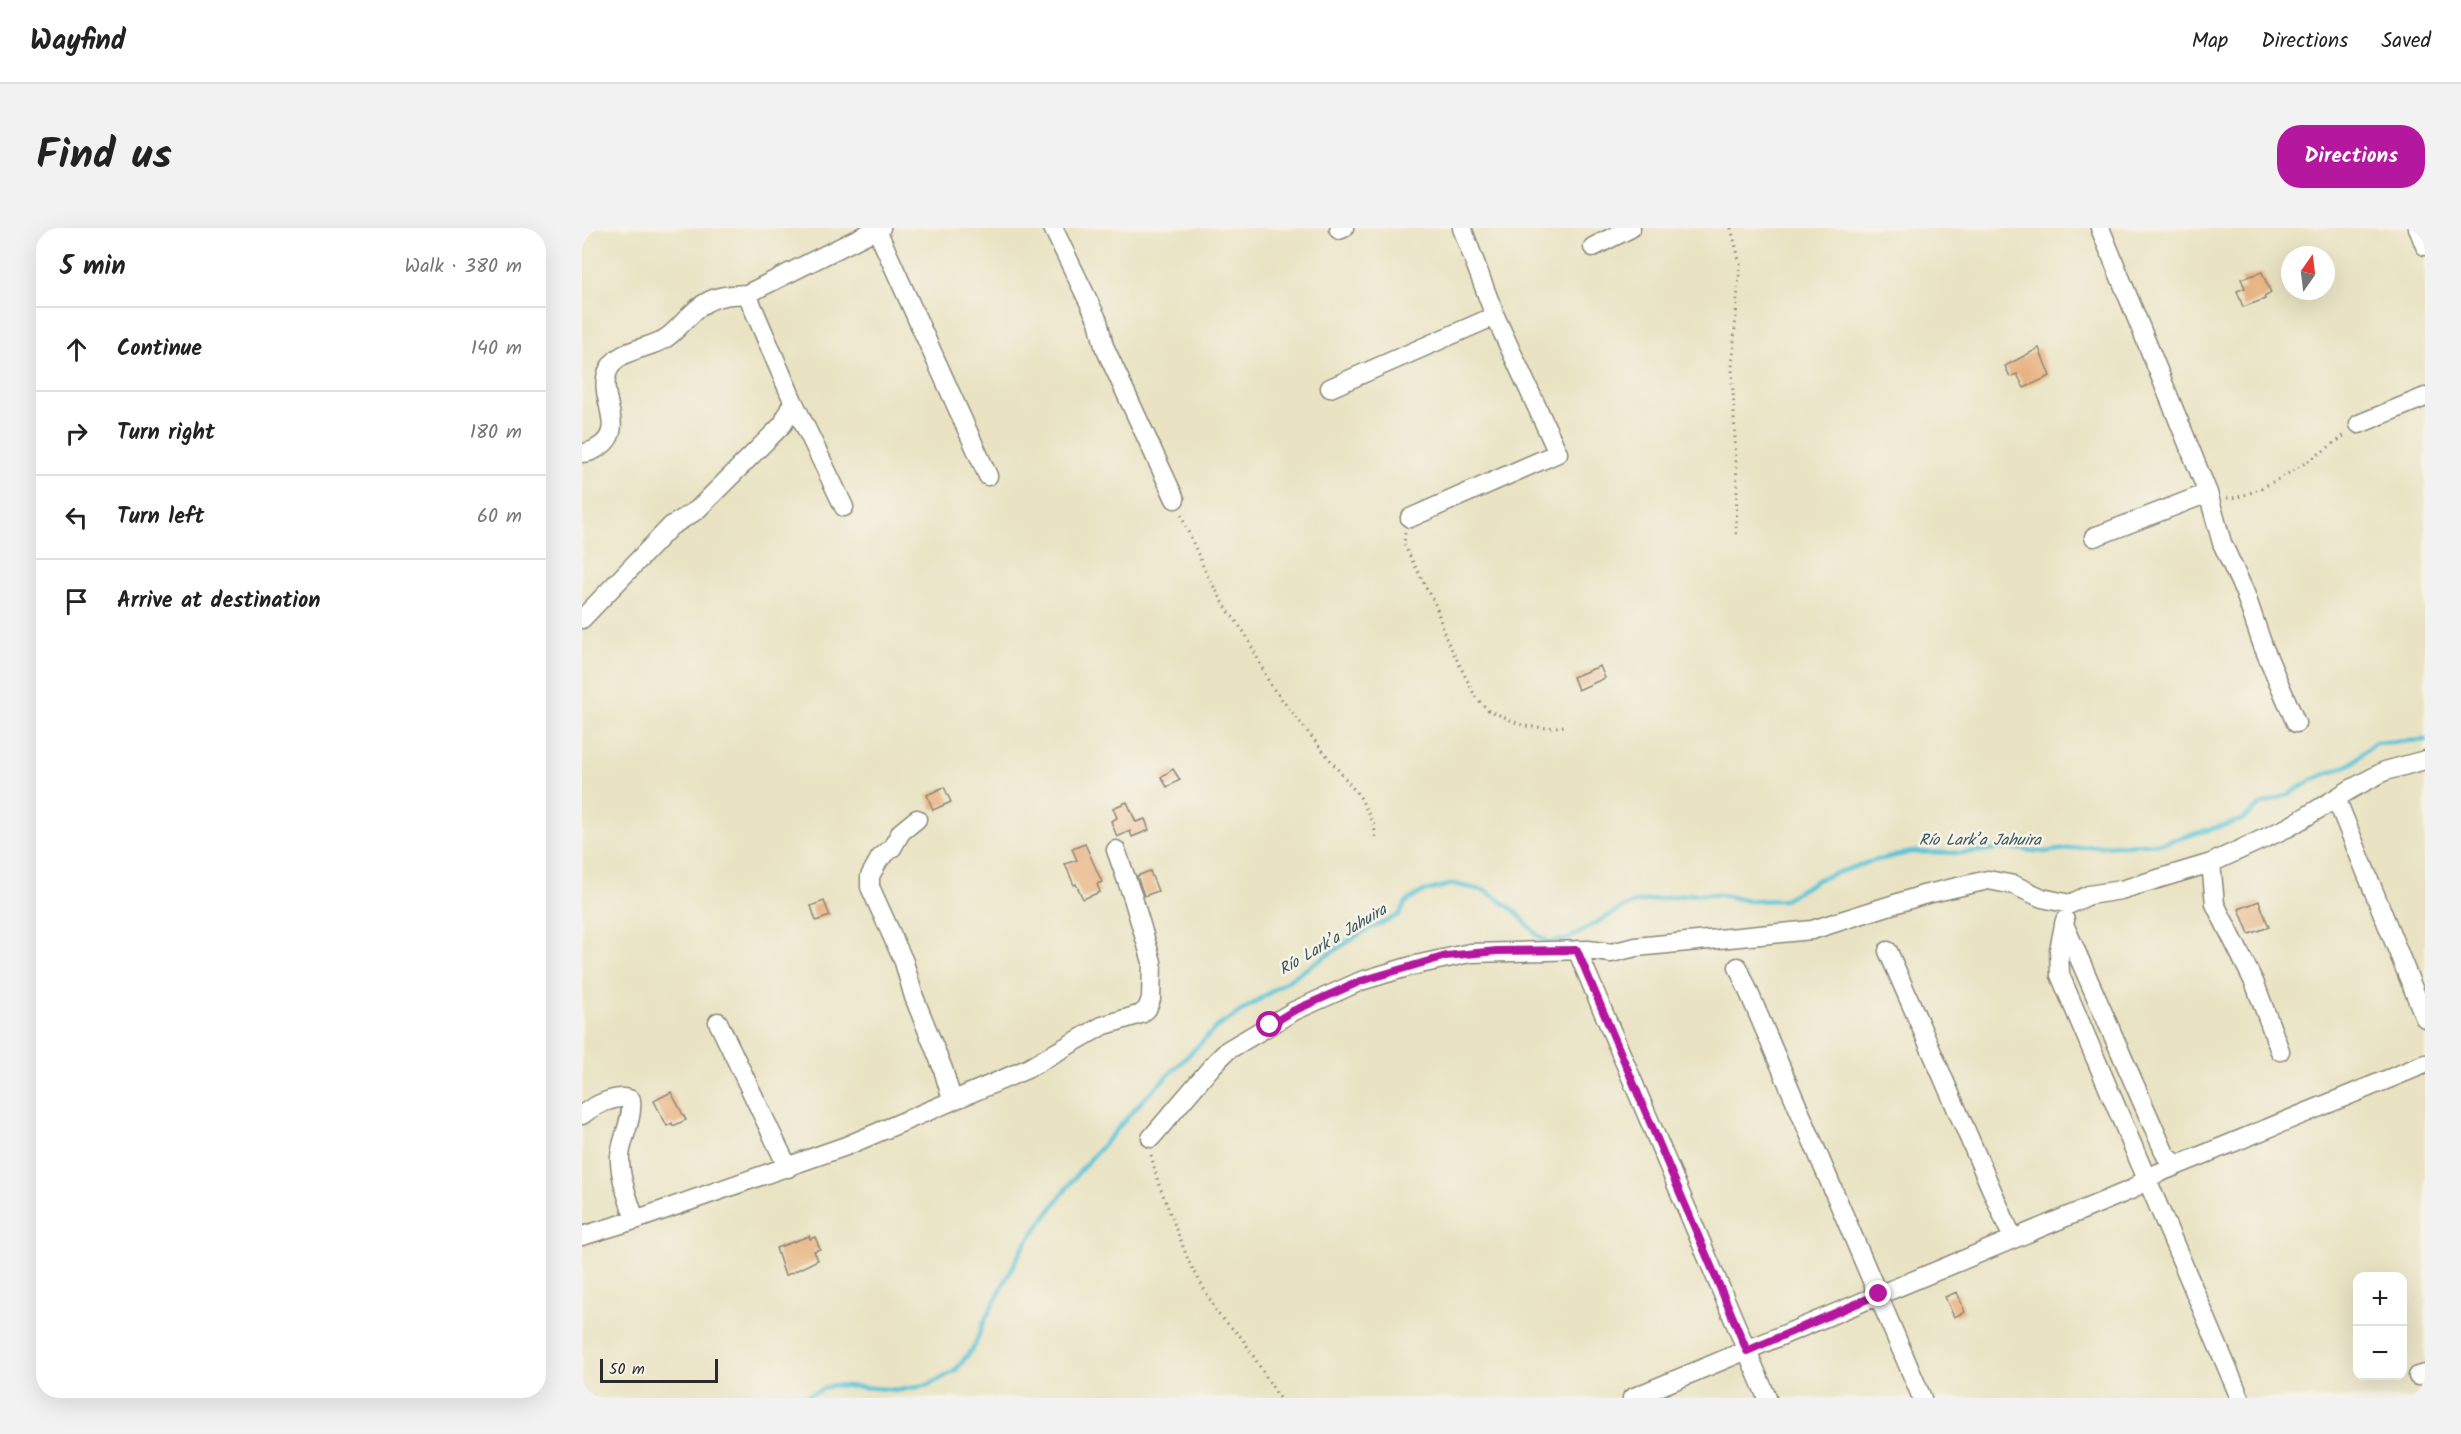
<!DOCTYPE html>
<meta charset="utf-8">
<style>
:root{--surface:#fff;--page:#f2f2f2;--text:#222;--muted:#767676;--line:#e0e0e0;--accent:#b5179e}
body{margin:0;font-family:Kalam,sans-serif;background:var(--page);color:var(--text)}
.controls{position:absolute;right:18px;bottom:18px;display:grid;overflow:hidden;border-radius:12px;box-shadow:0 6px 24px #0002}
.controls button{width:54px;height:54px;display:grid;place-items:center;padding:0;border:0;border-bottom:2px solid var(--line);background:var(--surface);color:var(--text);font:30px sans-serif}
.compass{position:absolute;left:1699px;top:18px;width:54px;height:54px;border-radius:50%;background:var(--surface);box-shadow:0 6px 24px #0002;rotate:14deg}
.scale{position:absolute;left:18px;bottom:15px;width:118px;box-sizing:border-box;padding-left:6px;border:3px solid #2b2b2b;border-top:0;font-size:16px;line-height:21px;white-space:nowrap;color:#2b2b2b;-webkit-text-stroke:4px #f7f3e8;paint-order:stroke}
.stop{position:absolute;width:18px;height:18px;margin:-14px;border:4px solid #b5179e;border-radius:50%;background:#fff}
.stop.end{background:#b5179e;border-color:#fff;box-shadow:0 2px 6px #0008}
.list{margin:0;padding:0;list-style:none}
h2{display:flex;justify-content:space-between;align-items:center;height:78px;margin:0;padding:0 24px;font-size:26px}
h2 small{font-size:20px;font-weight:400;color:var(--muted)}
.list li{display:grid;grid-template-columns:39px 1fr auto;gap:18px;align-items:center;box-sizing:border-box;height:84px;padding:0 24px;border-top:2px solid var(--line)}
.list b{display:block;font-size:22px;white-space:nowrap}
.list em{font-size:20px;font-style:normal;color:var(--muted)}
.icon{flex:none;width:33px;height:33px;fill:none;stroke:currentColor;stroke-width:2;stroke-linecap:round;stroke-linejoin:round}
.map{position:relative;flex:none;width:1843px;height:1170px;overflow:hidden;border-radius:24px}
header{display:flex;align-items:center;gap:36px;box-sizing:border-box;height:84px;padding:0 30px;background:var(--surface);border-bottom:2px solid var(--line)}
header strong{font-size:28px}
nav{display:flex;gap:33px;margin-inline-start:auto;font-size:21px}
.intro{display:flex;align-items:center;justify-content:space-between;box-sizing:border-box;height:144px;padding:0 36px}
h1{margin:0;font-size:42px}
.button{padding:15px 27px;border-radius:24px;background:var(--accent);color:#fff;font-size:21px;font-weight:700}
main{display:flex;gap:36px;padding:0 36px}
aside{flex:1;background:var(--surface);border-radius:24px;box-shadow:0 6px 24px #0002}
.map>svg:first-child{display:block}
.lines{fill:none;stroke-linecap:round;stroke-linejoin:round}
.stream{stroke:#5ac2d7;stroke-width:4.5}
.building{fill:#e7b07f}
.minor-casing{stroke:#8a8777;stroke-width:21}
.path{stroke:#8a8777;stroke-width:3;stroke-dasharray:1.5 4.5;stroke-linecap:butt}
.minor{stroke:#fff;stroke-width:18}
.route{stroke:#b5179e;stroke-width:8}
.labels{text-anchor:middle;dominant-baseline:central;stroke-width:5;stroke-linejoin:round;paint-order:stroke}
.water-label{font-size:16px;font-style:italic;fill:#39585f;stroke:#f7f3e8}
</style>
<header>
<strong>Wayfind</strong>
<nav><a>Map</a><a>Directions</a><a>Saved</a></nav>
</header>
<div class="intro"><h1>Find us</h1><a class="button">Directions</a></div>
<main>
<aside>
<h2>5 min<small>Walk · 380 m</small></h2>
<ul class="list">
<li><svg class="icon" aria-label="ahead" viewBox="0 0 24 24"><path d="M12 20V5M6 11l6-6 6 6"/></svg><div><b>Continue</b></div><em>140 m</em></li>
<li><svg class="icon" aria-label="right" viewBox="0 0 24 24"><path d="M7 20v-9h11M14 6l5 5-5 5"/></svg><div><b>Turn right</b></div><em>180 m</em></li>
<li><svg class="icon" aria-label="left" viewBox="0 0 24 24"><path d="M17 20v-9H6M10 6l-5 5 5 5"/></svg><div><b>Turn left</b></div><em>60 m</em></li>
<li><svg class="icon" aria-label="arrive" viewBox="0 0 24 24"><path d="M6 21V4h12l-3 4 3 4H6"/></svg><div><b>Arrive at destination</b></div></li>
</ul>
</aside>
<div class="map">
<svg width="1843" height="1170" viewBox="0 0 1843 1170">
<rect width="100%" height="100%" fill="#f7f3e8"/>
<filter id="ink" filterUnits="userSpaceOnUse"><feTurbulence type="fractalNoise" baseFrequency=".0167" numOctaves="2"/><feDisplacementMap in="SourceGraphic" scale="12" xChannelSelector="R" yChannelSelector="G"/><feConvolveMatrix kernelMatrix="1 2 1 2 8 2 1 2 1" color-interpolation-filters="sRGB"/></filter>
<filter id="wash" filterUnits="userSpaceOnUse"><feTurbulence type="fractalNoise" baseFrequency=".008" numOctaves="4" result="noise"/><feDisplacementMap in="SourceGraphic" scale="24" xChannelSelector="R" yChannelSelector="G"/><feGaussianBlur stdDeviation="1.35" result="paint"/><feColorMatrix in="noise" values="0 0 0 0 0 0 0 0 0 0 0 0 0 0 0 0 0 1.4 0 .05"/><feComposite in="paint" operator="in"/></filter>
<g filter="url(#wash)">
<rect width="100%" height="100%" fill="#e9e3c3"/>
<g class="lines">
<path class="stream" d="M219 1170 251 1157 318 1162 346 1157 373 1143 392 1119 402 1094 441 1019 496 945 561 872 635 799 779 705 817 687 824 674 840 664 871 656 904 663 933 683 956 708 967 714 986 711 1040 680 1056 674 1111 666 1139 667 1167 673 1201 672 1237 651 1287 634 1330 624 1380 625 1424 620 1462 624 1500 619 1581 615 1660 592 1678 577 1709 565 1730 552 1769 536 1792 515 1843 512"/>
</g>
<g id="blocks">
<path class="building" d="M1680 44 1689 65 1682 69 1683 71 1661 79 1655 63 1663 60 1659 51Z
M1457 120 1468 148 1442 160 1435 146 1428 149 1423 138Z
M1018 438 1023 450 996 462 991 449Z
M591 541 598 552 585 559 579 549Z
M362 559 369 574 351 582 345 567Z
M545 574 554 594 563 591 567 602 550 609 548 603 535 609 529 593 535 590 531 580Z
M503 616 520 654 515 656 518 664 501 671 494 656 492 657 483 636 495 632 490 621Z
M568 643 576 663 562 668 555 648Z
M242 673 248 688 234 693 229 678Z
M1677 673 1687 699 1667 706 1657 681Z
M89 864 104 892 91 898 90 895 85 898 72 873Z
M227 1008 228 1011 233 1009 238 1021 232 1023 236 1032 203 1048 194 1020Z
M1375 1064 1383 1084 1372 1089 1363 1069Z"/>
</g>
</g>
<g filter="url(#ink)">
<use href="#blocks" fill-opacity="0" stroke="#8a8777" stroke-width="1.5"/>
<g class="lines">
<g class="minor-casing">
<path id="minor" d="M299 0 295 2 406 248
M471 0 516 93 522 118 593 271
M1518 0 1626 265 1640 315 1663 365 1681 418 1714 495
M1836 0 1843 18
M757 2 762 0
M1011 19 1049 0
M165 66 211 173 262 279
M748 160 913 88
M1777 196 1843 169
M0 225C7 225 11 223 17 219 46 201 15 169 26 143 36 120 66 122 84 110 99 100 109 82 125 74 137 67 151 67 165 66L297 0
M828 290 976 225 913 88 880 0
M1512 309 1626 265
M0 391 89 298 115 282 201 196 211 173
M1754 570 1843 790
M335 591 319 604 310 620 298 630 288 648V659L322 734 332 769 361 841 370 872
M1483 692 1477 722 1478 747 1658 1170
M1482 696 1584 928 1596 937 1843 836
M995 722 1185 1170
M1306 723 1431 1011
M1156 739 1340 1170
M136 794 206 940
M1698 823 1673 756 1633 676 1629 635 1707 599 1769 561 1803 543 1843 532
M0 887C11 878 36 865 49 872 51 892 40 909 38 928 37 949 47 972 53 992L0 1008
M569 910 632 836 646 822 712 783 779 753 829 738 888 725 1006 722 1029 725 1054 719 1230 702 1341 667 1406 652 1432 657 1460 670 1488 676 1507 667 1539 662 1629 635
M53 992 264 918 445 841 520 798 559 786 565 781 569 771 570 734 551 670 534 622
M1836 1148 1843 1146
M1050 1170 1551 961 1564 950 1596 937"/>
</g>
<path class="path" d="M1149 0 1158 35 1150 140 1155 257 1154 309
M1645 270C1669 273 1744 223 1764 206
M599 287 625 347 645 381 664 407 689 458 778 569 792 597 794 611
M823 305 822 317 854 378 863 408 893 468 906 482 942 498 966 500 983 498
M569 927 576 954 607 1034 636 1086 661 1111 697 1170"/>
<use href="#minor" class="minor"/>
</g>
</g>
<g class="lines" filter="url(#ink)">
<path class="route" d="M688 797 711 783 779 753 864 728 915 723 995 722 1165 1123 1297 1066"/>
</g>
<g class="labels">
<g class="water-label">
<text x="1398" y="612">Río Lark’a Jahuira</text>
<text transform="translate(751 712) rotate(-31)">Río Lark’a Jahuira</text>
</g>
</g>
</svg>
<div class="controls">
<button>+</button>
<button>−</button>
</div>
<svg class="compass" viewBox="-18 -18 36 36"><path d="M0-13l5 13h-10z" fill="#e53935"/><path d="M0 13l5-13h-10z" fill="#767676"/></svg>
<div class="scale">50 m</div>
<div class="stop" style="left:688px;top:797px"></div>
<div class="stop end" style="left:1297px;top:1066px"></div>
</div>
</main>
